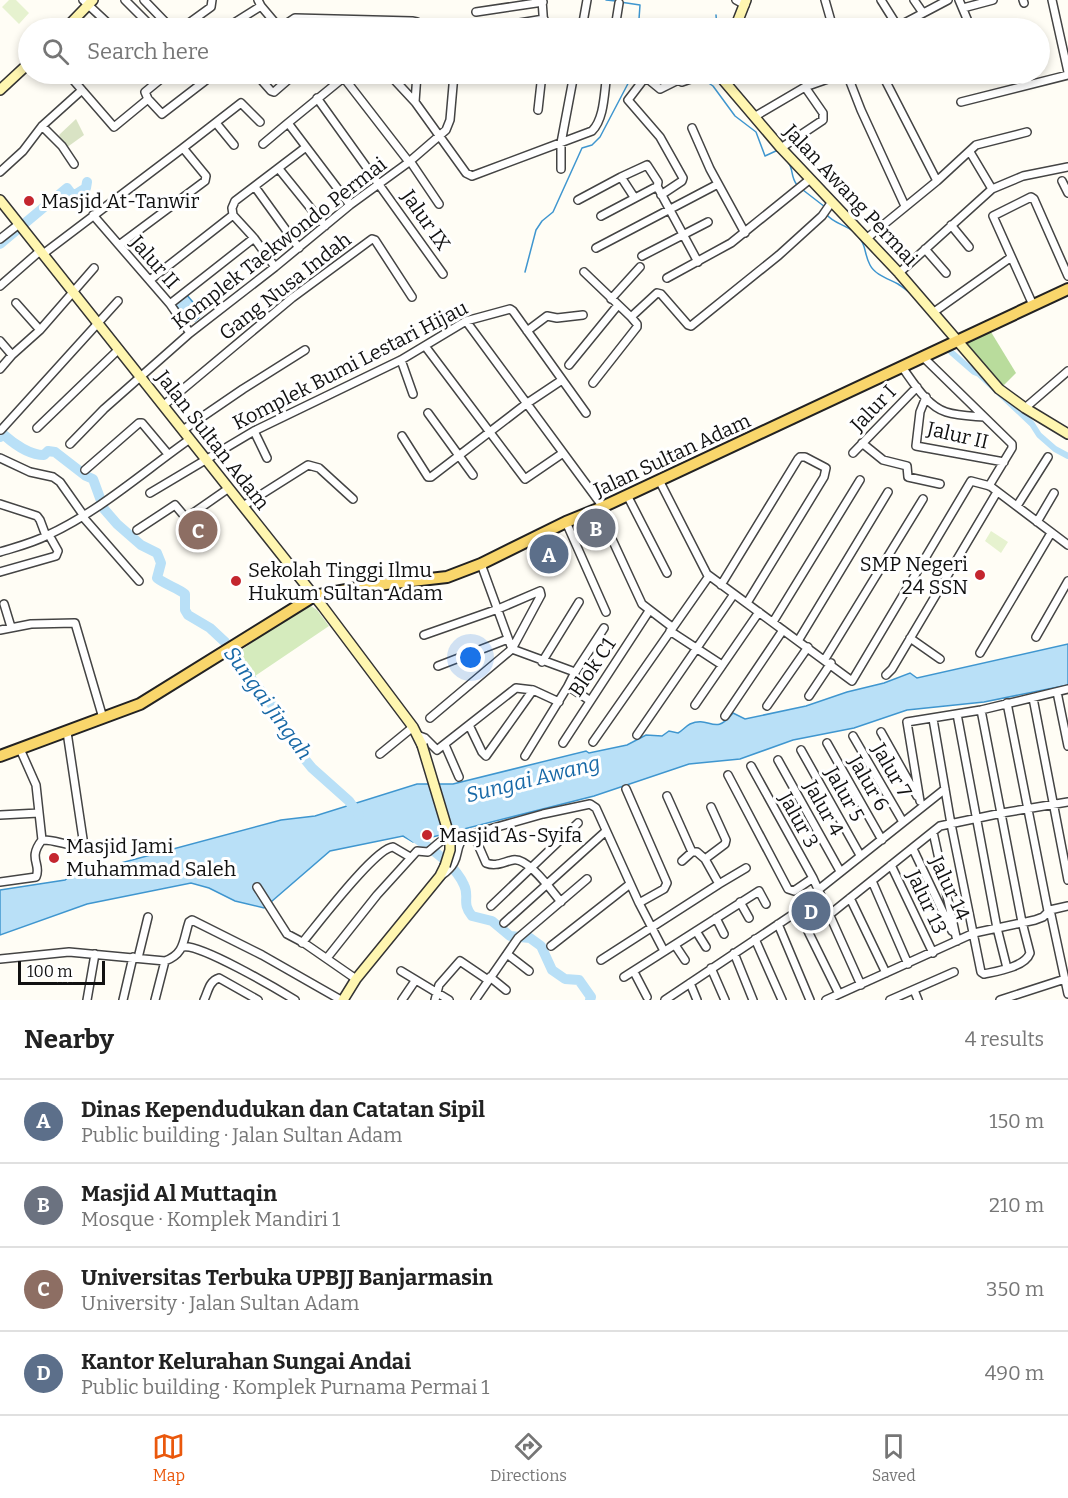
<!DOCTYPE html>
<meta charset="utf-8">
<style>
:root{--surface:#fff;--page:#f6f6f6;--text:#222;--muted:#767676;--line:#e0e0e0;--accent:#ea580c}
body{margin:0;font-family:Bitter,serif;background:var(--page);color:var(--text)}
.scale{position:absolute;left:18px;bottom:15px;width:87px;box-sizing:border-box;padding-left:6px;border:3px solid #111;border-top:0;font-size:16px;line-height:21px;white-space:nowrap;color:#111;-webkit-text-stroke:4px #fff;paint-order:stroke}
.you{position:absolute;left:471px;top:658px;width:21px;height:21px;margin:-15px;border:4px solid #fff;border-radius:50%;background:#1a73e8;box-shadow:0 0 0 9px #1a73e833}
.badge{display:grid;place-items:center;width:39px;height:39px;border-radius:50%;background:var(--accent);color:#fff;font-size:20px;font-weight:700}
.pin{position:absolute;translate:-50% -50%;border:3px solid #fff;box-shadow:0 2px 6px #0006}
.list{margin:0;padding:0;list-style:none}
h2{display:flex;justify-content:space-between;align-items:center;height:78px;margin:0;padding:0 24px;font-size:26px}
h2 small{font-size:20px;font-weight:400;color:var(--muted)}
.list li{display:grid;grid-template-columns:39px 1fr auto;gap:18px;align-items:center;box-sizing:border-box;height:84px;padding:0 24px;border-top:2px solid var(--line)}
.list b{display:block;font-size:22px;white-space:nowrap}
.list p{margin:0;font-size:20px;white-space:nowrap;color:var(--muted)}
.list em{font-size:20px;font-style:normal;color:var(--muted)}
.icon{flex:none;width:33px;height:33px;fill:none;stroke:currentColor;stroke-width:2;stroke-linecap:round;stroke-linejoin:round}
.map{position:relative;flex:none;width:1068px;height:1000px;overflow:hidden}
.search{position:absolute;background:var(--surface);box-shadow:0 3px 9px #0003;left:18px;right:18px;top:18px;height:66px;display:flex;align-items:center;gap:15px;box-sizing:border-box;padding:0 21px;border-radius:33px;color:var(--muted);font-size:22px}
.sheet{height:414px;background:var(--surface)}
nav{display:flex;justify-content:space-around;align-items:center;box-sizing:border-box;height:84px;border-top:2px solid var(--line);background:var(--surface);font-size:16px;color:var(--muted)}
nav a{display:grid;justify-items:center;gap:3px}
nav .on{color:var(--accent)}
.map>svg:first-child{display:block}
.green{fill:#d5ebbd}
.forest{fill:#b9dc9c}
.cemetery{fill:#d9e3c4}
.pitch{fill:#e6f2cf}
.water{fill:#b9e0f7;stroke:#3f96cf;stroke-width:1.5}
.lines{fill:none;stroke-linecap:round;stroke-linejoin:round}
.stream{stroke:#3f96cf;stroke-width:1.5}
.canal{stroke:#b9e0f7;stroke-width:6}
.river{stroke:#b9e0f7;stroke-width:10}
.street-casing{stroke:#444;stroke-width:10}
.secondary-casing{stroke:#333;stroke-width:12}
.primary-casing{stroke:#222;stroke-width:14}
.street{stroke:#fff;stroke-width:7}
.secondary{stroke:#fff6b0;stroke-width:9}
.primary{stroke:#f9d66b;stroke-width:10}
.secondary-bridge-casing{stroke:#333;stroke-width:12;stroke-linecap:butt}
.secondary-bridge{stroke:#fff6b0;stroke-width:9}
.poi-dot{fill:#c4262e;stroke:#fff;stroke-width:2}
.labels{text-anchor:middle;dominant-baseline:central;stroke-width:6;stroke-linejoin:round;paint-order:stroke}
.street-label{font-size:20px;fill:#111;stroke:#fff}
.poi-label{font-size:20px;fill:#111;stroke:#fff;text-anchor:start}
.water-label{font-size:21px;font-style:italic;fill:#1768a6;stroke:#fff}
</style>
<div class="map">
<svg width="1068" height="1000" viewBox="0 0 1068 1000">
<rect width="100%" height="100%" fill="#fffdf5"/>
<path class="green" d="M311 606 317 610 329 626 255 676 237 653C257 640 290 611 311 606Z"/>
<path class="forest" d="M991 332 1016 373 1002 387 966 344Z"/>
<path class="cemetery" d="M76 119 84 135 66 148 59 135Z"/>
<path class="pitch" d="M9 0H16L29 13 19 24 2 7Z
M991 531 1008 542 1001 553 985 541Z"/>
<path class="water" d="M186 294 203 314 195 321 186 318 174 303Z
M1068 644V685L984 702 907 710 854 728 793 740 740 759 689 764 594 796 413 842 403 836 330 851 264 908 235 901 209 888 191 883 87 904 0 935V890L65 880 76 871H91L281 820 315 816 417 784H453L586 751 589 753 627 745 646 735 662 736 669 731 678 733C682 731 686 726 690 724 710 715 714 737 733 713L745 719 806 706 847 692 884 683 910 673 917 678Z"/>
<g class="lines">
<path class="stream" d="M606 0 616 1
M620 2 640 5 639 19 640 28
M716 15 717 28
M701 78 713 86 735 116 756 132 765 156 778 150
M788 162C794 170 790 176 797 185
M803 190 825 207
M826 214C834 224 845 224 854 232 868 245 863 252 870 265 875 275 889 279 898 284 903 287 908 292 913 295
M525 272 536 230 542 221 553 212 582 148 592 145 600 137 633 74"/>
<path class="canal" d="M951 352 974 372 979 374 1032 424 1039 435 1055 449 1068 456"/>
<path class="river" d="M0 244 67 188 73 196 86 188 87 182
M0 437 4 435C14 444 30 455 44 455L48 451 55 452 86 476 93 479 104 509 117 524 141 545 157 553 161 563 157 578C166 585 178 588 185 594V610L188 615 210 628 225 642 234 657 280 715 294 746 312 768 349 801 359 815
M408 832C427 847 454 862 464 885 470 897 461 903 472 916L492 921 510 936 530 938 541 946 552 970 565 979 579 980 591 997 590 1000"/>
<g class="street-casing">
<path id="street" d="M83 0 113 28
M125 0 153 28
M144 0 171 28
M258 0 261 6 277 25
M542 0 544 28
M736 0 745 5
M825 0 833 28
M881 0 898 27
M914 0 923 13
M959 0 970 26
M1023 0 1024 3
M1052 0 1068 72
M963 8 993 0
M476 12 543 2
M239 20 248 28
M182 28 211 7 212 0
M226 28 261 6
M287 28 289 22 295 18 412 21 417 22 419 28
M499 28 501 26 544 19
M582 28 587 0
M615 28 619 3
M895 28 948 0
M68 74 114 127 148 99
M167 74 145 92 148 99 162 114 214 74
M256 74 271 91 274 92 289 79 290 74
M348 74 288 123 350 205
M389 74 415 102 466 173 472 176 592 131C605 118 604 91 607 74
M847 74 861 110 905 206
M882 74 937 181
M344 78 409 162
M317 98 443 274
M415 102 417 74
M961 102 1068 75
M538 110 542 74
M754 117 805 87 842 74
M216 123 234 145
M42 126 62 146 74 164
M692 128 710 169 745 233
M263 144 288 123
M183 148 241 103 260 122
M781 148 823 120V113L805 87
M970 152 992 189
M410 161 439 204
M279 169 325 226
M561 169V143L574 74
M0 172 23 151 42 126 82 90
M621 177 634 197
M1062 181 1068 193
M255 187 299 248
M661 195 682 181 683 178 660 137 628 100 644 79 649 80 660 89 678 80 682 82 705 74
M578 200 621 177 647 165 658 182 657 188
M93 215 170 304 190 333
M233 215 232 208 235 201 306 147
M233 215 254 238 275 267
M601 216 654 188H658L698 262
M951 225 969 247
M0 239 19 224
M866 239 937 181 976 145 1027 132
M596 248 718 184
M925 249 946 273
M43 254 183 148 206 176 205 181 119 245
M642 256 708 222
M584 272 631 317
M899 273 992 189 1023 176 1068 167
M667 278 731 243 809 180
M150 280 233 215
M0 286 40 251
M611 299 640 267
M16 303 40 330
M170 304 254 238
M1033 305 993 216 1031 197 1034 199 1068 276
M934 312 1010 258
M466 321 603 507
M527 331 547 316 557 318 583 315
M0 341 12 355
M425 346 525 479 563 453
M923 357 1012 444V448L989 486
M401 360 413 394
M569 365 618 305
M902 367C913 382 927 406 946 412 958 416 972 416 984 417
M0 369 12 355 40 330 94 268
M593 383 637 327V324L631 317 657 293 661 294 688 325 691 326 779 255 822 216 831 203
M926 397 920 412 916 446 1004 462
M164 405 292 298 372 239 375 240 412 297
M1025 408 1068 371
M428 413 473 475
M37 428 119 349
M1 430 118 301
M183 430 243 389 305 350
M254 431 267 458
M402 436 428 477H431L526 404 562 380
M862 443 883 460 907 466 908 477 940 484
M70 444 104 409 190 333 275 267 350 205 409 162 446 130 450 120 454 74
M853 453 917 387
M0 458 30 472 53 477 60 482 84 516
M85 470 139 423H142L168 454
M659 480 707 574 852 681 971 481 990 486 1068 545
M150 493 254 431 401 360 466 321 510 309 513 311 586 413
M627 495 667 573
M0 504 37 516 40 520 46 536
M243 506 308 465 319 468 353 499
M1017 506 1048 457
M598 509 642 604 672 627
M83 517 139 581
M566 522 606 612
M1037 522 1054 493
M137 530 175 505 186 518 229 488
M0 552C16 547 33 543 48 535 100 511 143 472 190 439
M481 564 512 649 572 671 574 674 568 686 589 700
M0 572 56 556 58 551 49 535
M721 585 798 459 800 457H805L826 468 824 477 747 603
M4 604 11 627
M773 622 860 480
M0 630 31 624 75 623 103 718
M670 631 722 665
M424 635 498 609 540 591
M1036 637 1068 581
M910 638 940 659
M798 641 888 492
M980 653 1051 533
M825 659 923 499
M542 662 579 602
M438 666 508 639
M574 674 604 628
M886 675 892 669 997 492
M1057 692 1068 746
M809 696 831 663
M1033 698 1068 880
M1007 703 1048 911
M695 705 759 612
M767 706 808 647
M957 714 997 928 1007 968
M725 716 783 630
M430 718 512 649 541 595 540 591
M933 719 951 824 981 972 984 974C998 971 1025 967 1030 953L1022 922 981 710
M469 725 482 752 486 756 533 690
M881 732 917 796
M417 735 425 738 437 750 516 688 533 690 559 702
M637 735 734 594
M853 736 903 822
M593 742 709 576
M563 743 649 611
M827 743 882 840
M445 745 459 777
M20 749 36 785 42 840
M801 750 860 855
M380 754 413 727
M525 756 568 686
M778 760 840 871
M751 766 813 878 861 985
M728 775 788 889 794 891 813 878
M626 789 667 883 664 889 639 903 664 951
M667 796 692 852H697L705 859
M920 801 907 722 981 710 1068 689
M0 815 39 813
M933 832 957 941
M473 833 486 863C496 867 503 862 513 860 528 857 551 890 561 902
M913 849 952 931
M682 861 692 852
M891 865 933 953
M442 875C464 859 452 849 465 836L543 814 590 804 596 808 639 903
M872 881 908 964
M0 882 36 877C42 864 27 859 42 840 56 839 69 848 81 844L83 839 67 732
M719 884 746 868
M257 887 287 934 304 943 356 979
M818 890 945 789
M850 898 886 973
M740 902 749 918
M491 906 578 823
M1050 910 1068 994
M798 911 839 994
M829 915 940 826 1002 813 1068 802
M716 918 724 934
M504 923 606 831
M778 924 810 1000
M696 931 706 947
M755 939 782 1000
M302 943C317 925 375 848 393 847L410 857
M675 945 685 960
M551 946 630 884
M183 947C199 943 277 989 295 1000
M734 953 753 1000
M507 954 529 971
M138 958 148 917
M327 958 377 895 417 851 428 852C440 842 448 832 465 836
M0 959 69 952 165 961C185 954 183 940 189 922L192 920 262 955 341 1000
M601 960 719 884 705 859 725 844 726 840 711 807
M711 968 725 1000
M401 971 449 1000
M634 972 647 997
M490 977 506 990
M624 977 759 891 766 904
M690 983 697 1000
M914 990 918 1000
M87 1000 95 954
M123 1000 133 957
M155 1000 165 961
M204 1000C208 992 209 981 219 978L258 1000
M402 1000 415 981
M435 1000 439 985 460 961 488 980
M475 1000 518 938 587 879
M665 1000 798 911 819 894
M826 1000 974 933 1035 920 1043 917 1050 910 1068 906
M890 1000 954 972
M1000 1000 1065 979"/>
</g>
<g class="secondary-casing">
<path id="secondary" d="M66 28 93 0
M735 28 746 0
M718 74 781 148 899 273 999 389 1025 408 1068 434
M0 90 28 64
M0 200 323 607 413 727 422 745
M343 1000 356 979 440 876 445 866"/>
</g>
<g class="primary-casing">
<path id="primary" d="M0 756 140 704 314 596 368 586 447 577 481 564 566 522 598 509 1068 289"/>
</g>
<use href="#street" class="street"/>
<use href="#secondary" class="secondary"/>
<use href="#primary" class="primary"/>
<g class="secondary-bridge-casing">
<path id="secondary-bridge" d="M422 745 450 838V850L445 866"/>
</g>
<use href="#secondary-bridge" class="secondary-bridge"/>
</g>
<g class="poi-dot">
<circle cx="29" cy="201" r="6"/>
<circle cx="980" cy="575" r="6"/>
<circle cx="236" cy="581" r="6"/>
<circle cx="427" cy="835" r="6"/>
<circle cx="54" cy="858" r="6"/>
</g>
<g class="labels">
<g class="street-label">
<text transform="translate(851 195) rotate(47)">Jalan Awang Permai</text>
<text transform="translate(426 220) rotate(55)">Jalur IX</text>
<text transform="translate(279 243) rotate(-38)">Komplek Taekwondo Permai</text>
<text transform="translate(155 262) rotate(49)">Jalur II</text>
<text transform="translate(285 286) rotate(-38)">Gang Nusa Indah</text>
<text transform="translate(350 365) rotate(-27)">Komplek Bumi Lestari Hijau</text>
<text transform="translate(873 408) rotate(-46)">Jalur I</text>
<text transform="translate(958 435) rotate(13)">Jalur II</text>
<text transform="translate(213 440) rotate(52)">Jalan Sultan Adam</text>
<text transform="translate(672 455) rotate(-25)">Jalan Sultan Adam</text>
<text transform="translate(592 667) rotate(-56)">Blok C1</text>
<text transform="translate(892 770) rotate(60)">Jalur 7</text>
<text transform="translate(869 783) rotate(60)">Jalur 6</text>
<text transform="translate(845 794) rotate(61)">Jalur 5</text>
<text transform="translate(824 808) rotate(61)">Jalur 4</text>
<text transform="translate(799 820) rotate(61)">Jalur 3</text>
<text transform="translate(950 888) rotate(65)">Jalur 14</text>
<text transform="translate(927 902) rotate(65)">Jalur 13</text>
</g>
<g class="poi-label">
<text x="41" y="201">Masjid At-Tanwir</text>
<text x="968" y="564" text-anchor="end">SMP Negeri<tspan x="968" dy="23">24 SSN</tspan></text>
<text x="248" y="570">Sekolah Tinggi Ilmu<tspan x="248" dy="23">Hukum Sultan Adam</tspan></text>
<text x="439" y="835">Masjid As-Syifa</text>
<text x="66" y="846">Masjid Jami<tspan x="66" dy="23">Muhammad Saleh</tspan></text>
</g>
<g class="water-label">
<text transform="translate(268 703) rotate(54)">Sungai Jingah</text>
<text transform="translate(533 779) rotate(-14)">Sungai Awang</text>
</g>
</g>
</svg>
<div class="scale">100 m</div>
<div class="you"></div>
<div class="pin badge" style="left:549px;top:554px;background:#5c6f8a">A</div>
<div class="pin badge" style="left:596px;top:528px;background:#6b7280">B</div>
<div class="pin badge" style="left:198px;top:530px;background:#8d6e63">C</div>
<div class="pin badge" style="left:811px;top:911px;background:#5c6f8a">D</div>
<div class="search"><svg class="icon" aria-label="search" viewBox="0 0 24 24"><circle cx="10" cy="10" r="6"/><path d="M15 15l6 6"/></svg>Search here</div>
</div>
<section class="sheet">
<h2>Nearby<small>4 results</small></h2>
<ul class="list">
<li><span class="badge" style="background:#5c6f8a">A</span><div><b>Dinas Kependudukan dan Catatan Sipil</b><p>Public building · Jalan Sultan Adam</p></div><em>150 m</em></li>
<li><span class="badge" style="background:#6b7280">B</span><div><b>Masjid Al Muttaqin</b><p>Mosque · Komplek Mandiri 1</p></div><em>210 m</em></li>
<li><span class="badge" style="background:#8d6e63">C</span><div><b>Universitas Terbuka UPBJJ Banjarmasin</b><p>University · Jalan Sultan Adam</p></div><em>350 m</em></li>
<li><span class="badge" style="background:#5c6f8a">D</span><div><b>Kantor Kelurahan Sungai Andai</b><p>Public building · Komplek Purnama Permai 1</p></div><em>490 m</em></li>
</ul>
</section>
<nav>
<a class="on"><svg class="icon" aria-label="map" viewBox="0 0 24 24"><path d="M3 6l6-2 6 2 6-2v14l-6 2-6-2-6 2zM9 4v14M15 6v14"/></svg>Map</a>
<a><svg class="icon" aria-label="directions" viewBox="0 0 24 24"><path d="M12 3l9 9-9 9-9-9zM9 14v-3h6M13 9l2 2-2 2"/></svg>Directions</a>
<a><svg class="icon" aria-label="saved" viewBox="0 0 24 24"><path d="M7 4h10v16l-5-4-5 4z"/></svg>Saved</a>
</nav>
